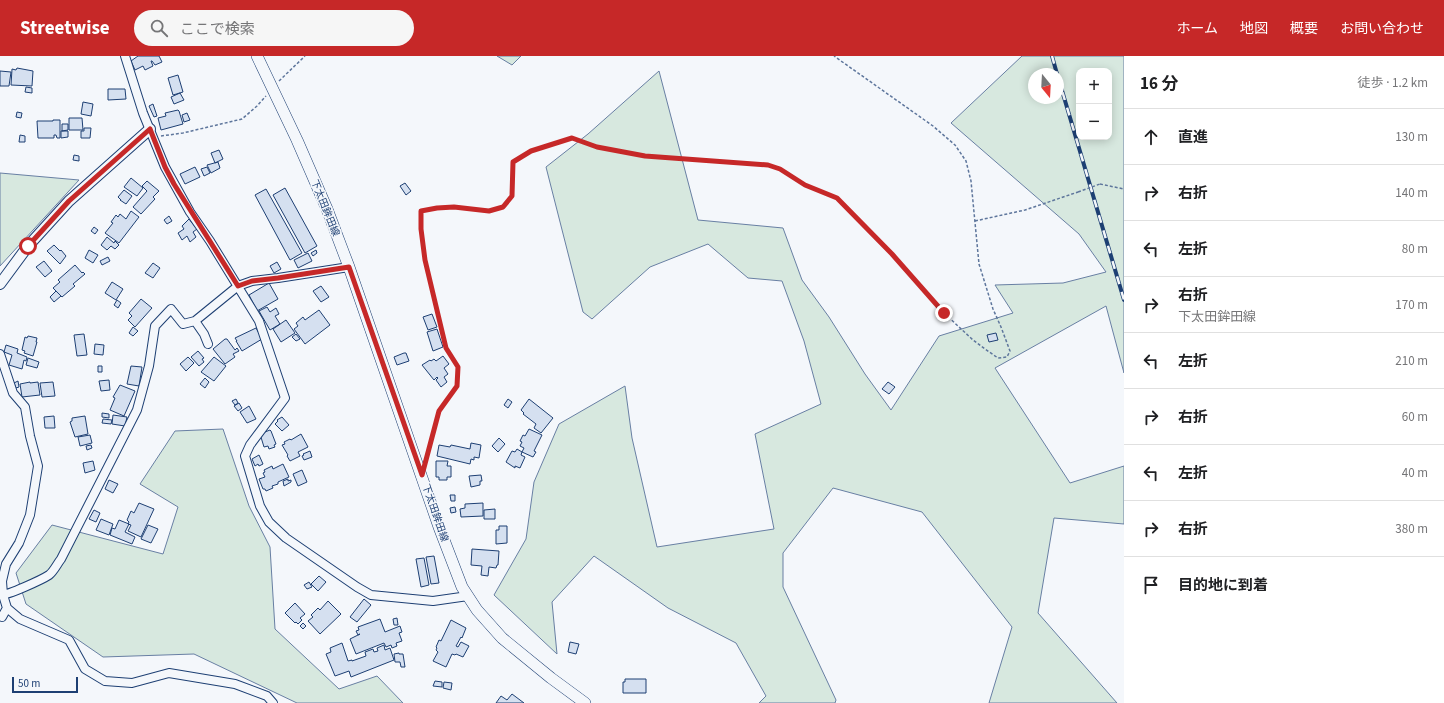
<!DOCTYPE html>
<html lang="ja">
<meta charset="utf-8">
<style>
:root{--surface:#fff;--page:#f6f6f6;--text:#202124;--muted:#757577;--line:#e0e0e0;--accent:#c62828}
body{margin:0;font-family:"Source Sans 3","Noto Sans JP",sans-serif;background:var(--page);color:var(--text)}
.controls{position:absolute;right:12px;top:12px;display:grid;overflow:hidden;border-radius:8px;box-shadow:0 2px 10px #0003}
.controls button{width:36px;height:36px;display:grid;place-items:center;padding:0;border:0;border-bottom:1px solid var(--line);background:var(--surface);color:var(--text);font:20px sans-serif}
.compass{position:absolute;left:1028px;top:12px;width:36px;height:36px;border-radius:50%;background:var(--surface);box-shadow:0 2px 10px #0003;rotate:162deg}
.scale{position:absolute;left:12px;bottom:10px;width:66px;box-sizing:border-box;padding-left:4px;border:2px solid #1d3f73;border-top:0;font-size:11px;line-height:14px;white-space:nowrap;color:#1d3f73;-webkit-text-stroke:3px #f4f7fb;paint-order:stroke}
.stop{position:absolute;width:12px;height:12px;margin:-9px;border:3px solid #c62828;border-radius:50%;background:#fff}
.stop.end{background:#c62828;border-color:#fff;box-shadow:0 1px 4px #0008}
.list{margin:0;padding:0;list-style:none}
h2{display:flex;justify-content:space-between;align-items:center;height:52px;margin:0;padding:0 16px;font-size:17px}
h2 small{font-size:13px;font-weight:400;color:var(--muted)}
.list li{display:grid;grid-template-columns:26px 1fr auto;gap:12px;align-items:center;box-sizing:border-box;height:56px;padding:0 16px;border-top:1px solid var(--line)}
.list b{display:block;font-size:15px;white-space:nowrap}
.list p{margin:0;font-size:13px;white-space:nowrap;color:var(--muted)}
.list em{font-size:13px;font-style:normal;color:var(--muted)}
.icon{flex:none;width:22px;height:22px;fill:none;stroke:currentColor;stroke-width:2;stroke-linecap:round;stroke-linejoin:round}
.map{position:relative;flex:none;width:1124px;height:647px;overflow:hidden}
header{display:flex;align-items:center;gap:24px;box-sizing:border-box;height:56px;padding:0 20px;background:var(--accent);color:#fff}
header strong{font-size:19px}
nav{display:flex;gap:22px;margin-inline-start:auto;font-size:14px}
.search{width:280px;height:36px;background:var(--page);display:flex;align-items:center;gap:10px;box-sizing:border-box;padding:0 14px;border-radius:22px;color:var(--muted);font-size:15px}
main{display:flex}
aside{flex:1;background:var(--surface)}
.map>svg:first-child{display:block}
.green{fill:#d7e8df;stroke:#687fa3;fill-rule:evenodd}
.building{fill:#d5e0f0;stroke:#1d3f73}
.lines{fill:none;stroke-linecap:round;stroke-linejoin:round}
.minor-casing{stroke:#1d3f73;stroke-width:10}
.tertiary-casing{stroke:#1d3f73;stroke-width:12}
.secondary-casing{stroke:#1d3f73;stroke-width:12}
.path{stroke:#5e769c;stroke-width:1.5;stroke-dasharray:3 2;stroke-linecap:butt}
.minor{stroke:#f4f7fb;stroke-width:8}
.tertiary{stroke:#f4f7fb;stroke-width:10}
.secondary{stroke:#f4f7fb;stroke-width:11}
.rail-casing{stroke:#1d3f73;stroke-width:4}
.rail{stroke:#f4f7fb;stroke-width:2.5;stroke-dasharray:8;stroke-linecap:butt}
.path-bridge{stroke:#5e769c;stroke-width:1.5;stroke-dasharray:3 2;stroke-linecap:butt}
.route{stroke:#c62828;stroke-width:5}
.labels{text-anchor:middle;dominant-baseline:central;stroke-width:3;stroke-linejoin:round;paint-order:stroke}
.street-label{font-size:10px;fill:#1d3f73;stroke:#f4f7fb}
</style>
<header>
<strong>Streetwise</strong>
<div class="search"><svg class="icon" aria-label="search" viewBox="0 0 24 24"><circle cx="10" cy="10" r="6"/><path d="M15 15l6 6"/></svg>ここで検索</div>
<nav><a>ホーム</a><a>地図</a><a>概要</a><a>お問い合わせ</a></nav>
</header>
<main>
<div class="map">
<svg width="1124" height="647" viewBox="0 0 1124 647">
<rect width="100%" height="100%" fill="#f4f7fb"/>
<path class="green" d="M497 0H521L512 9Z
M1022 0H1124V317L1106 250 995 312 1070 427 1124 410V468L1054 462 1038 557 1117 647H989L1012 571 922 456 833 432 783 497V531L836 644 835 647H759L766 640 736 587 668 552 594 500 552 546 557 598 494 539 526 483 534 426 559 368 625 330 632 382 657 491 774 473 755 378 821 348 804 285 782 225 748 222 708 188 650 211 592 263 583 256 546 111 588 78 659 15 698 164 783 172 802 224 829 261 865 318 891 354 939 280 1013 257 995 229 1063 227 1106 216 1079 178 951 67ZM1079 15H1109V81H1079ZM1034 18H1058V42H1034Z
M0 117 79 124 0 210Z
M223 373 249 450 270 491 275 573 339 633 377 620 403 647H297L194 598 103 601 26 548 16 517 52 469 163 498 178 451 140 428 175 375Z"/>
<path class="building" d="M138 0H159L162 6 155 9 152 5H151L153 10 145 14 143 10 135 14 131 5Z
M17 12 33 15 32 30 11 29 12 13 16 14Z
M0 15 11 16 9 30H0Z
M178 19 183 36 173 39 168 22Z
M26 31 32 32V37L25 36Z
M108 33H125L126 43 108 44Z
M180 37 184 44 174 48 171 41Z
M83 46 93 48 91 60 81 58Z
M153 48 157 60 154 61 149 50Z
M178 54 179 55 183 68 161 74 158 62 166 60 165 57Z
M17 56 22 57 21 62 16 61Z
M187 57 190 64 184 66 182 59Z
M69 62H82L83 74H69Z
M53 64H60V82H57L56 79H54V82H38L37 65H53Z
M62 68H68V74L62 75Z
M84 72H91L90 82H81V75H84Z
M61 75H68V81L61 82Z
M20 79 25 80V86H19Z
M219 94 223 103 215 107 211 97Z
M74 99 79 100V105L73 104Z
M218 106 220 112 211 117 207 109Z
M195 111 200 121 185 128 180 118Z
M207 111 210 117 204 120 201 113Z
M131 122 143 132 137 140 124 131Z
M147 125 159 135 153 141 155 143 141 158 133 151 147 135 142 130Z
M405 127 411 135 406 139 400 130Z
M285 132 317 190 305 197 273 139Z
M266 133 302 197 290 204 255 139Z
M124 134 132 140 126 148 120 144H121L118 141Z
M131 155 139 161 119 187 105 177 113 167 111 166 116 159 118 161 120 158 126 163Z
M169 160 172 165 167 168 164 164Z
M189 163 197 173 193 176 196 181 190 186 187 180 182 184 178 177 184 173 182 170Z
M94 171 98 174 95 178 91 175Z
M107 181 114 187 115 185 119 189 115 193 111 190 107 194 101 189Z
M54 189 60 195 61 194 66 200 60 208 47 195Z
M89 194 98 199 93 207 85 202Z
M316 194 317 197 313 200 311 197Z
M308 197 312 205 298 212 294 204Z
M108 201 110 205 102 209 100 205Z
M44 205 52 215 45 221 36 211Z
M277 206 281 213 274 217 270 210Z
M153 207 160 212 153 222 145 217Z
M75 209 82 217 83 216 85 218 73 228 75 230 62 241 53 232 60 226 58 224Z
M112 226 123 233 116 244 105 237Z
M269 227 278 243 257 255 249 239Z
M321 230 329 241 321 246 313 235Z
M56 235 61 240 54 246 50 241Z
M141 243 152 252 135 271 128 264 132 260 129 257Z
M117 244 121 247 118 252 114 249Z
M267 251 270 256 276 252 279 258 275 260 280 268 270 274 259 255Z
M319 254 330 269 305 288 294 273 298 270 296 267 303 261 305 264Z
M432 258 437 271 428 274 423 261Z
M286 264 295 277 281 286 273 273Z
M133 271 138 275 133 280 129 277Z
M256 272 262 283 242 295 236 285H237L235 282Z
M437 273 443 291 433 295 427 276Z
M996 277 998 284 989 286 987 279Z
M84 278 87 299 77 300 74 279Z
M296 278 300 283 296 285 292 281Z
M28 280 37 282 36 286H37L33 300 24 297 25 295 22 294 25 281 27 282Z
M225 283H227L235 294 237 292 239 295 233 298 235 301 225 308 213 293Z
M95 288 104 289 103 299 94 298Z
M6 289 18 293 17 297 27 301 26 305 24 304 22 313 9 309 12 299 4 296Z
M198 295 204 302 202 303 204 306 199 310 191 301Z
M404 297H406L409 305 397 309 394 301Z
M443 300 449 308 444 312 448 318 444 321 447 326 441 331 436 324 438 322 437 321 434 324 422 309 430 304 431 305 434 303 436 305Z
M188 301 194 307 186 315 180 308Z
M214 301 226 310 214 325 201 316Z
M28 302 39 306 37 312 26 309Z
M98 310H102V316H98Z
M131 310 142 311 139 330 127 328Z
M205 322 209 326 205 332 200 328Z
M109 324 110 334 101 335 99 325Z
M18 325 19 331 16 332 14 327Z
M30 326V327L38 326 40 339 22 341 20 328Z
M53 326 55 340 42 341 40 327Z
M888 326 895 331 889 338 882 333Z
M120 329 135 335 124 360 110 354 115 342 113 341Z
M236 343 238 347 235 349 232 345Z
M508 343 512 346 508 352 504 349Z
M529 343 553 362 541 377 534 372 536 368 523 358 524 357 521 354Z
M239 347 242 352 238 355 234 350Z
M249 350 256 363 247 367 240 356Z
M102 357 109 358V362L102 361Z
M113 359 127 361 125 370 112 368Z
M54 360 55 372H45L44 361Z
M85 360 88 378 75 381 70 366 72 365V362Z
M282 361 289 369 282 375 275 368 278 365 277 364Z
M103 363 112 364 111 368 102 367Z
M529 373 542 379 534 395 536 396 533 401 522 396 524 392 520 390 522 386 520 385 523 379 525 380Z
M270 374 271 375 276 388 274 389 275 391 269 393 268 390 264 391 260 378Z
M301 378 308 391 298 396 300 400 290 405 287 400 288 399 282 389 285 388 284 386 290 383 291 384Z
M90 379 92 387 80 390 78 381Z
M499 382 505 388 498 396 492 390Z
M471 387 481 389 479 402 474 401V404L471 403 470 408 437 400 439 389 450 391 451 389 470 393Z
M91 389 92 392 87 394 86 390Z
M517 393 522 396 521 399 525 401 520 412 515 410V412L506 406 512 395 515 396Z
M310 395 312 401 304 404 302 400 304 399 303 398Z
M259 399 263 408 259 410 258 408 255 410 252 403Z
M93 405 95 414 85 417 83 407Z
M436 405H448L447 410H451V421H447V424H439V421H436Z
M283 408 289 421 278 426V428L272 430 273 432 266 435 265 433H263L259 423 265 421 263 417 265 416 264 414 272 410 273 413Z
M302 414 307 426 298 430 293 418Z
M481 419 482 425H480V429L471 431 469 420Z
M288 423V425L291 424V426L284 430 283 425Z
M109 424 118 428 113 437 105 433Z
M450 439H455V445H451Z
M139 447 154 453 141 481 128 475 131 469 128 468 129 466 127 464 131 455 134 457Z
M483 447V460L461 461 460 453 465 452V448Z
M455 451 456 456 451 457 450 452Z
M495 453V463H484V454Z
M94 454 100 457 96 466 89 463Z
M101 463 113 468 109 479 96 474Z
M119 464 129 468 125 476 135 481 132 488 110 479 112 472 115 473Z
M148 469 158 473 151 487 141 483Z
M499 470H507V487L496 488V474H499Z
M472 493 499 495 498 509H497L496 512 489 511 488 520 481 519 482 510 471 509Z
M434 500 439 527 431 528 426 501Z
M424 502 429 529 421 531 416 503Z
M319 520 326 526 318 535 311 528Z
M309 526 312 531 307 533 304 529Z
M364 543 371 549 357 566 350 561Z
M328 545 341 558 320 578 308 565 313 561 311 559 318 552 320 554Z
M295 547 305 558 300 562 302 564 298 568 296 566 295 567 285 557Z
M397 562 398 569H394L393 563Z
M380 563 385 576 400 570 402 576 399 577 402 585 396 587 397 590 392 592 391 589 386 591 384 587 356 598 350 583 360 578 358 579 356 575 359 574 358 571Z
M451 564 466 572 462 582 461 581 456 590 458 591 461 586 469 590 463 601 456 598 455 599 452 598 446 611 433 605 438 596 436 594 437 592 436 591 439 584 441 585Z
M303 567 306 570 303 573 300 570Z
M570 586 579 588 576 598 568 596Z
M342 587 348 605 352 604V605L366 600 365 596 373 593 374 596 378 595 377 592 384 589 385 594 390 592 394 604 351 621 349 615 335 620 326 598 331 596 330 592Z
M399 597V598H403L405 611H401L400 606H395L394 598Z
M625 623H646V637H623V626H625Z
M435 625 442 626V631L433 630Z
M444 626 452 627 451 634 443 632Z
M512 638 524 647H496L501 640 507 644Z"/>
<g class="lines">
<g class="minor-casing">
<path id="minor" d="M125 0 143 57 165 111 190 156 210 185 259 265 285 342 250 389 245 400 260 450 269 466 286 482 357 531 371 539 433 545 468 540
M195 265 204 278 208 288
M0 298 13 337 25 351 30 380 38 410 30 459 19 487 6 508 2 525 3 539 7 552 20 563 69 584 85 613 105 625 132 627 169 617 235 628 267 640 273 647
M0 539C7 540 43 523 49 519 54 515 57 508 61 503L137 354 149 310 155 270 171 253 183 268 195 265 238 230 252 225 278 222 349 211
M2 561 7 552"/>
</g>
<g class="tertiary-casing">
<path id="tertiary" d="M0 228 28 190 69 145 150 73"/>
</g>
<g class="secondary-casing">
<path id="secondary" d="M257 0 297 84 327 153 349 211 439 471 462 531 477 554 502 582 551 622 585 647"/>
</g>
<path class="path" d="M279 25 305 0
M161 80 183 77 242 63 257 50 266 40
M1100 128 1124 133
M975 165 1025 154 1078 136
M426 402 439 355 457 330 458 311 446 292 425 204 421 173V155L437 152 453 151 489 155 503 151 512 141 513 106 531 95 572 82 597 91 645 100 768 109 781 113 805 129 837 142 892 198 944 257 973 284 985 293 998 302 1007 301 1010 295 1001 271 993 253 979 208 971 125 966 105 955 89 933 70 834 0"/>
<use href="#minor" class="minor"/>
<use href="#tertiary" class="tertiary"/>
<use href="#secondary" class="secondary"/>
<g class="rail-casing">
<path id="rail" d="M1052 0 1057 18
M1058 21 1124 244"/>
</g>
<use href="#rail" class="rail"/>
<path class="path-bridge" d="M1078 136 1100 128"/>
</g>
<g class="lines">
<path class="route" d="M28 190 69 145 150 73 165 111 174 128 238 230 252 225 278 222 349 211 422 419 439 355 457 330 458 311 446 292 425 204 421 173V155L437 152 454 151 489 155 503 151 512 140 513 106 531 95 572 82 597 91 645 100 768 109 780 113 805 129 837 142 892 198 944 257"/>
</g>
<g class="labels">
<g class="street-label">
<text transform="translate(325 152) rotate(68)">下太田鉾田線</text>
<text transform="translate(435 457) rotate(71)">下太田鉾田線</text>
</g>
</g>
</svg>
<div class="controls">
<button>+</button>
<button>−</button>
</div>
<svg class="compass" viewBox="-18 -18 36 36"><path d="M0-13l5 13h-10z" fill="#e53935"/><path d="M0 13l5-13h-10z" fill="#757577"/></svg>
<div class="scale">50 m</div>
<div class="stop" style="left:28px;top:190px"></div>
<div class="stop end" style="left:944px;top:257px"></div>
</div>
<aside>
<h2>16 分<small>徒歩 · 1.2 km</small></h2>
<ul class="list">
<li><svg class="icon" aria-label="ahead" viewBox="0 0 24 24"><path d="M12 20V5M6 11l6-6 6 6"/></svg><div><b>直進</b></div><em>130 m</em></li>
<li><svg class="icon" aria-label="right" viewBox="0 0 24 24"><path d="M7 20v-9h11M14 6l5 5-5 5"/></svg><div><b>右折</b></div><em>140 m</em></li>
<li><svg class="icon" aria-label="left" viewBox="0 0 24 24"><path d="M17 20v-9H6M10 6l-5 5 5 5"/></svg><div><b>左折</b></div><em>80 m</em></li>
<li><svg class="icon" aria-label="right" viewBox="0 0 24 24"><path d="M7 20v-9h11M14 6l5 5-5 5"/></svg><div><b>右折</b><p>下太田鉾田線</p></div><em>170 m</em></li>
<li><svg class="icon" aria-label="left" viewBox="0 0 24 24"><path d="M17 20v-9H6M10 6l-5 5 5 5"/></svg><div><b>左折</b></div><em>210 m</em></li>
<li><svg class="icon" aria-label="right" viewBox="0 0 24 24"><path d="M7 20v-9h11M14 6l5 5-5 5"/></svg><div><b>右折</b></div><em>60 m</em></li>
<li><svg class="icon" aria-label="left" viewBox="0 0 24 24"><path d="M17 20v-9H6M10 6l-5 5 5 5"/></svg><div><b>左折</b></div><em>40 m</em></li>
<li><svg class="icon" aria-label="right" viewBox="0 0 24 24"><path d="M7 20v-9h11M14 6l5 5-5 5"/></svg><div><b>右折</b></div><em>380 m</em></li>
<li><svg class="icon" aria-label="arrive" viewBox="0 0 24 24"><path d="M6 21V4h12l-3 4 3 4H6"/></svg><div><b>目的地に到着</b></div></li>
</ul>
</aside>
</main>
